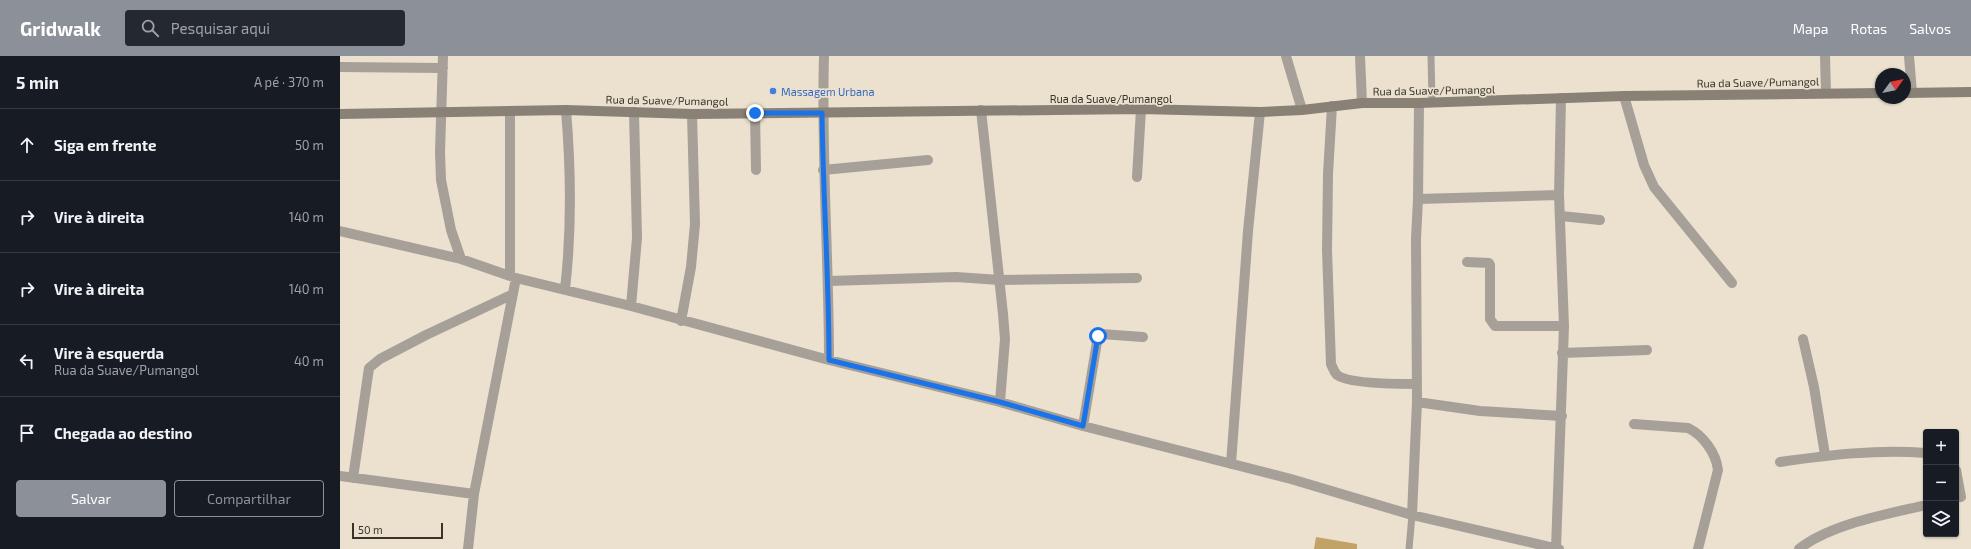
<!DOCTYPE html>
<html lang="pt">
<meta charset="utf-8">
<style>
:root{--surface:#171b24;--page:#242831;--text:#f1f3f6;--muted:#9ea1a6;--line:#363941;--accent:#8c9099}
body{margin:0;font-family:"Exo 2",sans-serif;background:var(--page);color:var(--text)}
.controls{position:absolute;right:12px;bottom:12px;display:grid;overflow:hidden;border-radius:4px;box-shadow:0 1px 3px #0004}
.controls button{width:36px;height:36px;display:grid;place-items:center;padding:0;border:0;border-bottom:1px solid var(--line);background:var(--surface);color:var(--text);font:20px sans-serif}
.compass{position:absolute;left:1535px;top:12px;width:36px;height:36px;border-radius:50%;background:var(--surface);box-shadow:0 1px 3px #0004;rotate:57deg}
.scale{position:absolute;left:12px;bottom:10px;width:91px;box-sizing:border-box;padding-left:4px;border:2px solid #37342c;border-top:0;font-size:11px;line-height:14px;white-space:nowrap;color:#37342c;-webkit-text-stroke:3px #ebe1ce;paint-order:stroke}
.stop{position:absolute;width:12px;height:12px;margin:-9px;border:3px solid #1a73e8;border-radius:50%;background:#fff}
.stop.end{background:#1a73e8;border-color:#fff;box-shadow:0 1px 4px #0008}
.list{margin:0;padding:0;list-style:none}
h2{display:flex;justify-content:space-between;align-items:center;height:52px;margin:0;padding:0 16px;font-size:17px}
h2 small{font-size:13px;font-weight:400;color:var(--muted)}
.list li{display:grid;grid-template-columns:26px 1fr auto;gap:12px;align-items:center;box-sizing:border-box;height:72px;padding:0 16px;border-top:1px solid var(--line)}
.list b{display:block;font-size:15px;white-space:nowrap}
.list p{margin:0;font-size:13px;white-space:nowrap;color:var(--muted)}
.list em{font-size:13px;font-style:normal;color:var(--muted)}
.actions{display:flex;gap:8px;padding:12px 16px}
.actions a{flex:1;padding:9px 0;border:1px solid var(--accent);border-radius:4px;text-align:center;font-size:14px;color:var(--accent)}
.actions .main{background:var(--accent);color:#fff}
.icon{flex:none;width:22px;height:22px;fill:none;stroke:currentColor;stroke-width:2;stroke-linecap:round;stroke-linejoin:round}
.map{position:relative;flex:none;width:1631px;height:493px;overflow:hidden}
header{display:flex;align-items:center;gap:24px;box-sizing:border-box;height:56px;padding:0 20px;background:var(--accent);color:#fff}
header strong{font-size:19px}
nav{display:flex;gap:22px;margin-inline-start:auto;font-size:14px}
.search{width:280px;height:36px;background:var(--page);display:flex;align-items:center;gap:10px;box-sizing:border-box;padding:0 14px;border-radius:4px;color:var(--muted);font-size:15px}
main{display:flex}
aside{flex:1;background:var(--surface)}
.map>svg:first-child{display:block}
.building{fill:#c1a367}
.lines{fill:none;stroke-linecap:round;stroke-linejoin:round}
.lane{stroke:#a6a099;stroke-width:7}
.street{stroke:#a6a099;stroke-width:10}
.secondary{stroke:#898176;stroke-width:10}
.route{stroke:#1a73e8;stroke-width:5}
.shop-dot{fill:#3f7fe0;stroke:#ebe1ce;stroke-width:1.5}
.labels{text-anchor:middle;dominant-baseline:central;stroke-width:3.5;stroke-linejoin:round;paint-order:stroke}
.street-label{font-size:11px;fill:#37342c;stroke:#ebe1ce}
.shop-label{font-size:11px;fill:#366cbe;stroke:#ebe1ce;text-anchor:start}
</style>
<header>
<strong>Gridwalk</strong>
<div class="search"><svg class="icon" aria-label="search" viewBox="0 0 24 24"><circle cx="10" cy="10" r="6"/><path d="M15 15l6 6"/></svg>Pesquisar aqui</div>
<nav><a>Mapa</a><a>Rotas</a><a>Salvos</a></nav>
</header>
<main>
<aside>
<h2>5 min<small>A pé · 370 m</small></h2>
<ul class="list">
<li><svg class="icon" aria-label="ahead" viewBox="0 0 24 24"><path d="M12 20V5M6 11l6-6 6 6"/></svg><div><b>Siga em frente</b></div><em>50 m</em></li>
<li><svg class="icon" aria-label="right" viewBox="0 0 24 24"><path d="M7 20v-9h11M14 6l5 5-5 5"/></svg><div><b>Vire à direita</b></div><em>140 m</em></li>
<li><svg class="icon" aria-label="right" viewBox="0 0 24 24"><path d="M7 20v-9h11M14 6l5 5-5 5"/></svg><div><b>Vire à direita</b></div><em>140 m</em></li>
<li><svg class="icon" aria-label="left" viewBox="0 0 24 24"><path d="M17 20v-9H6M10 6l-5 5 5 5"/></svg><div><b>Vire à esquerda</b><p>Rua da Suave/Pumangol</p></div><em>40 m</em></li>
<li><svg class="icon" aria-label="arrive" viewBox="0 0 24 24"><path d="M6 21V4h12l-3 4 3 4H6"/></svg><div><b>Chegada ao destino</b></div></li>
</ul>
<div class="actions"><a class="main">Salvar</a><a>Compartilhar</a></div>
</aside>
<div class="map">
<svg width="1631" height="493" viewBox="0 0 1631 493">
<rect width="100%" height="100%" fill="#ebe1ce"/>
<path class="building" d="M976 481 1017 488V493H974Z"/>
<g class="lines">
<path class="lane" d="M1091 0 1092 46
M1069 493 1072 459"/>
<path class="street" d="M103 0 100 96 101 124 111 174 121 203
M484 0C481 101 489 202 489 304
M946 0 962 54
M1020 0 1022 47
M1485 0 1486 37
M1569 0 1572 37
M0 11 103 12
M1284 40 1304 109 1314 131 1392 227
M992 50 988 118 987 194 991 308C993 312 994 316 997 319 1008 328 1061 328 1076 328
M641 54 663 258 665 283 660 346
M170 56V220
M415 57 416 114
M483 114 588 104
M797 121 801 53
M1078 143 1219 139
M1221 160 1260 164
M0 175 121 203 176 222 291 250 489 304 660 346 743 370 951 423 1072 459 1219 493
M1127 206 1149 207 1150 209V263L1155 270H1224
M489 225 616 221 660 224 797 222
M225 233C232 173 231 114 226 54
M291 250 297 182 294 56
M341 265 351 211 355 168 352 58
M1463 283 1474 331 1485 399
M1222 297 1307 294
M1077 346 1140 355 1222 360
M1294 368 1348 372C1363 379 1376 397 1378 414L1358 493
M743 370 758 280 761 278 803 281
M1440 406C1489 399 1537 393 1586 397
M891 408 908 175 920 56
M1616 414 1621 441
M0 420 134 438
M13 422 29 312 40 303 86 279 173 238
M1072 459 1077 346 1076 183 1078 143 1079 47
M1216 492 1224 270 1219 139 1221 42
M128 493 134 438 176 222
M1459 493C1490 468 1548 458 1586 449"/>
<path class="secondary" d="M1565 37 1631 36
M0 58 226 54 352 58 801 53 920 56 962 54 1022 47H1079L1284 40 1541 37"/>
</g>
<g class="lines">
<path class="route" d="M415 57H482C483 139 489 222 489 304L660 346 743 370 758 280"/>
</g>
<circle class="shop-dot" cx="433" cy="35" r="4"/>
<g class="labels">
<g class="street-label">
<text transform="translate(1418 26) rotate(-1)">Rua da Suave/Pumangol</text>
<text transform="translate(1094 34) rotate(-1)">Rua da Suave/Pumangol</text>
<text x="771" y="42">Rua da Suave/Pumangol</text>
<text transform="translate(327 44) rotate(1)">Rua da Suave/Pumangol</text>
</g>
<g class="shop-label">
<text x="441" y="35">Massagem Urbana</text>
</g>
</g>
</svg>
<div class="controls">
<button>+</button>
<button>−</button>
<button><svg class="icon" aria-label="layers" viewBox="0 0 24 24"><path d="M12 4l9 5-9 5-9-5zM3 14l9 5 9-5"/></svg></button>
</div>
<svg class="compass" viewBox="-18 -18 36 36"><path d="M0-13l5 13h-10z" fill="#e53935"/><path d="M0 13l5-13h-10z" fill="#9ea1a6"/></svg>
<div class="scale">50 m</div>
<div class="stop" style="left:758px;top:280px"></div>
<div class="stop end" style="left:415px;top:57px"></div>
</div>
</main>
